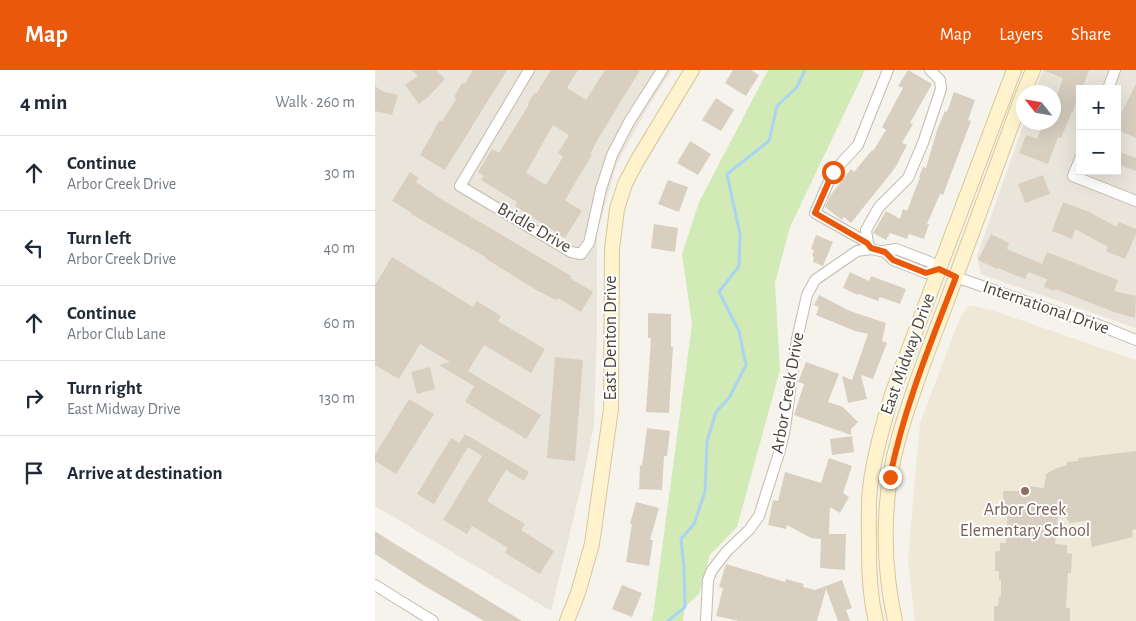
<!DOCTYPE html>
<meta charset="utf-8">
<style>
:root{--surface:#fff;--page:#f2f2f3;--text:#1f2937;--muted:#747a83;--line:#e0e1e3;--accent:#ea580c}
body{margin:0;font-family:"Alegreya Sans",sans-serif;background:var(--page);color:var(--text)}
.controls{position:absolute;right:15px;top:15px;display:grid;overflow:hidden;border-radius:0px;box-shadow:0 5px 20px #0002}
.controls button{width:45px;height:45px;display:grid;place-items:center;padding:0;border:0;border-bottom:1px solid var(--line);background:var(--surface);color:var(--text);font:25px sans-serif}
.compass{position:absolute;left:641px;top:15px;width:45px;height:45px;border-radius:50%;background:var(--surface);box-shadow:0 5px 20px #0002;rotate:301deg}
.stop{position:absolute;width:15px;height:15px;margin:-11px;border:4px solid #ea580c;border-radius:50%;background:#fff}
.stop.end{background:#ea580c;border-color:#fff;box-shadow:0 1px 5px #0008}
.list{margin:0;padding:0;list-style:none}
h2{display:flex;justify-content:space-between;align-items:center;height:65px;margin:0;padding:0 20px;font-size:21px}
h2 small{font-size:16px;font-weight:400;color:var(--muted)}
.list li{display:grid;grid-template-columns:32px 1fr auto;gap:15px;align-items:center;box-sizing:border-box;height:75px;padding:0 20px;border-top:1px solid var(--line)}
.list b{display:block;font-size:19px;white-space:nowrap}
.list p{margin:0;font-size:16px;white-space:nowrap;color:var(--muted)}
.list em{font-size:16px;font-style:normal;color:var(--muted)}
.icon{flex:none;width:28px;height:28px;fill:none;stroke:currentColor;stroke-width:2;stroke-linecap:round;stroke-linejoin:round}
.map{position:relative;flex:none;width:761px;height:551px;overflow:hidden}
header{display:flex;align-items:center;gap:30px;box-sizing:border-box;height:70px;padding:0 25px;background:var(--accent);color:#fff}
header strong{font-size:24px}
nav{display:flex;gap:28px;margin-inline-start:auto;font-size:18px}
main{display:flex}
aside{flex:1;background:var(--surface)}
.map>svg:first-child{display:block}
.residential{fill:#eae5da;fill-rule:evenodd}
.education{fill:#efe8d6}
.green{fill:#d2eab5}
.lines{fill:none;stroke-linecap:round;stroke-linejoin:round}
.stream{stroke:#a9d4f2;stroke-width:3}
.building{fill:#d8cfc1;fill-rule:evenodd}
.street-casing{stroke:#c2bbae;stroke-width:12}
.secondary-casing{stroke:#d6c79b;stroke-width:16}
.street{stroke:#fff;stroke-width:10}
.secondary{stroke:#fff3cd;stroke-width:14}
.route{stroke:#ea580c;stroke-width:6}
.education-dot{fill:#8d6e63;stroke:#fff;stroke-width:2}
.labels{text-anchor:middle;dominant-baseline:central;stroke-width:4;stroke-linejoin:round;paint-order:stroke}
.street-label{font-size:18px;fill:#4b4439;stroke:#fff}
.education-label{font-size:18px;fill:#785e54;stroke:#fff}
</style>
<header>
<strong>Map</strong>
<nav><a>Map</a><a>Layers</a><a>Share</a></nav>
</header>
<main>
<aside>
<h2>4 min<small>Walk · 260 m</small></h2>
<ul class="list">
<li><svg class="icon" aria-label="ahead" viewBox="0 0 24 24"><path d="M12 20V5M6 11l6-6 6 6"/></svg><div><b>Continue</b><p>Arbor Creek Drive</p></div><em>30 m</em></li>
<li><svg class="icon" aria-label="left" viewBox="0 0 24 24"><path d="M17 20v-9H6M10 6l-5 5 5 5"/></svg><div><b>Turn left</b><p>Arbor Creek Drive</p></div><em>40 m</em></li>
<li><svg class="icon" aria-label="ahead" viewBox="0 0 24 24"><path d="M12 20V5M6 11l6-6 6 6"/></svg><div><b>Continue</b><p>Arbor Club Lane</p></div><em>60 m</em></li>
<li><svg class="icon" aria-label="right" viewBox="0 0 24 24"><path d="M7 20v-9h11M14 6l5 5-5 5"/></svg><div><b>Turn right</b><p>East Midway Drive</p></div><em>130 m</em></li>
<li><svg class="icon" aria-label="arrive" viewBox="0 0 24 24"><path d="M6 21V4h12l-3 4 3 4H6"/></svg><div><b>Arrive at destination</b></div></li>
</ul>
</aside>
<div class="map">
<svg width="761" height="551" viewBox="0 0 761 551">
<rect width="100%" height="100%" fill="#f6f3ec"/>
<path class="residential" d="M0 0H297L274 35 241 96 222 163V260L219 355 207 413 176 541 0 436Z
M668 0H761V258L606 204 602 186 649 53 678 52V22H660ZM705 19H742V101H705Z"/>
<path class="education" d="M594 235 616 240 761 290V551H540L533 489 545 353 585 248Z"/>
<path class="green" d="M393 0H490L415 157 400 213 405 300 362 457 335 485 324 524 310 537 308 551H276L278 546 317 254 307 184 324 132Z"/>
<g class="lines">
<path class="stream" d="M293 551 310 537 309 498 306 469 319 454 330 422 332 371 341 342 354 328 371 295 364 261 344 222 364 196 365 164 352 104 394 71 402 36 422 17 430 0"/>
</g>
<path class="building" d="M36 0H61L70 9 53 27 44 34 30 15 43 6Z
M98 0H132L70 100 45 85 65 50 67 52 81 29 79 27 87 13 90 14Z
M176 0H203L192 18 211 30 230 0H265L226 64 215 84 217 85 190 130 207 141 190 168 140 136 142 132 106 110 109 106 103 102 117 79 124 83 154 34 153 33 159 23 161 24ZM178 55 194 65 183 83 188 87 171 115 151 103Z
M358 0H376L384 5 371 26 350 13Z
M533 0 557 14 535 53 538 54 527 73 532 75 520 98 476 153 469 147 467 150 450 137 455 126 476 99 479 102 497 80 498 81 511 60 507 57 528 18 523 16Z
M668 0H714L708 16 705 19 698 42H697L686 68 683 67 673 94 644 83 651 65 662 69 669 52H678V37L688 8Z
M761 14V68L742 60V52Z
M0 16 7 21 23 25 17 45 0 41Z
M579 22 600 30 593 50 596 51 568 125 565 124 552 154H554L549 169 534 164 532 169 515 163 511 170 498 163 511 141 525 149 528 139 532 141 545 107H544L548 97 551 98 562 60 570 41 572 42Z
M341 28 359 40 346 61 327 50Z
M315 71 336 84 323 105 302 93Z
M742 81 761 88V101L742 94Z
M35 102 44 108 41 112 66 129 196 206 195 208 218 222 206 242 183 228 181 230 163 221 111 189 112 188 36 144 37 143 17 131Z
M668 105 675 124 650 133 643 114Z
M293 110 313 117 304 142 283 134Z
M688 132 714 142 742 157 744 152 761 159V164L750 189 731 181 733 177 700 159 697 169 677 161Z
M279 154 303 158 300 182 276 178Z
M616 164 634 173 632 179 667 194 672 182 743 210 739 221 761 226 760 248 739 242 680 219V221L669 217 672 209 653 202 650 209 623 198 622 199 603 190Z
M441 165 458 172 448 196 438 192 439 187 437 186 439 180 436 179Z
M17 187 98 237 102 231 126 246 123 251 170 279 156 303 109 275 93 301 166 345 151 369 90 332 99 316 64 295 75 292 45 274 24 309 0 295V215Z
M475 202 494 211 496 206 531 219 525 234 505 227 503 231 484 224 483 225 468 218Z
M444 225 475 241 511 253 507 271 512 273 498 309 486 305 492 329 473 333 467 306 477 310 493 264 480 261 441 245 444 237 439 235Z
M273 243 296 244V277H298L294 343 271 342 276 268H273Z
M180 287 208 290 200 391 172 388Z
M431 292 464 304 453 332 468 337 483 352 476 359V365L419 345 429 314 423 312Z
M55 297 60 319 42 324 36 302Z
M34 329 59 344 21 404 0 391V385Z
M272 358 295 361 292 386H289L287 420 264 419 265 395 267 396Z
M90 364 154 402 149 411 131 400 112 431 150 454 146 460 179 481 165 504 130 483 133 478 97 456 92 464 68 450 107 386 93 377 59 434 42 424 76 368 84 373Z
M477 366 479 382 457 385 455 369Z
M761 381V459L757 460 758 467 717 477 715 467H712L710 451 695 453 684 438 680 474 692 475V483L697 484 696 503H693L691 538H695V551H619V536H623L624 527H626V510H624V501H620V482L625 481V473H631L633 437H628V421H652L653 416 669 418 671 404 682 398 692 395V392L703 391V388Z
M454 388 477 396 468 423 474 427 465 443 455 437 454 464H471L470 500 445 498 446 469 436 468 412 455 411 459 393 455 398 430 403 431 410 402 446 413Z
M261 432 284 438 275 470H278L274 496 251 492 257 454H255Z
M0 461 12 469 147 551H109L48 515 0 484Z
M351 494 410 512 411 509 429 514 428 517 440 520 467 510 477 538 471 540 475 551H463L451 519 442 551H364L341 546 348 518 344 517Z
M247 515 267 523 257 547 237 539Z"/>
<g class="lines">
<g class="street-casing">
<path id="street" d="M154 0 85 116 196 182 206 184 214 173 226 119 237 85 254 52 287 0
M733 19 740 0
M705 89 698 106 761 131
M493 173 440 143 458 102 483 75 513 0
M495 178 493 173 491 160 504 137 533 108 548 73 566 19 565 10 555 0
M509 181 518 190 551 203 564 199
M509 181 521 179 555 192 564 199
M581 207 687 244 721 254 761 270
M0 515 58 551
M331 551 333 510 337 500 352 481 374 460 384 446 405 380 410 358 422 269 432 225 440 210 482 181 496 179 510 182"/>
</g>
<g class="secondary-casing">
<path id="secondary" d="M649 22 658 0
M192 551 203 523 217 474 236 339 237 179 242 139 250 114 262 91 317 0
M501 551C495 528 494 503 494 479 494 459 493 438 495 418 499 386 508 355 517 324L639 0
M520 551C507 492 507 425 524 367 537 320 555 276 572 231 597 162 623 93 648 24"/>
</g>
<use href="#street" class="street"/>
<use href="#secondary" class="secondary"/>
</g>
<g class="lines">
<path class="route" d="M458 102 440 143 492 173 496 178 510 182 518 190 551 203 564 199 581 207C556 272 529 337 515 407"/>
</g>
<circle class="education-dot" cx="650" cy="421" r="5"/>
<g class="labels">
<g class="street-label">
<text transform="translate(159 158) rotate(30)">Bridle Drive</text>
<text transform="translate(671 238) rotate(19)">International Drive</text>
<text transform="translate(236 268) rotate(-90)">East Denton Drive</text>
<text transform="translate(533 284) rotate(-70)">East Midway Drive</text>
<text transform="translate(413 323) rotate(-80)">Arbor Creek Drive</text>
</g>
<g class="education-label">
<text x="650" y="440">Arbor Creek<tspan x="650" dy="21">Elementary School</tspan></text>
</g>
</g>
</svg>
<div class="controls">
<button>+</button>
<button>−</button>
</div>
<svg class="compass" viewBox="-18 -18 36 36"><path d="M0-13l5 13h-10z" fill="#e53935"/><path d="M0 13l5-13h-10z" fill="#747a83"/></svg>
<div class="stop" style="left:458px;top:102px"></div>
<div class="stop end" style="left:515px;top:407px"></div>
</div>
</main>
